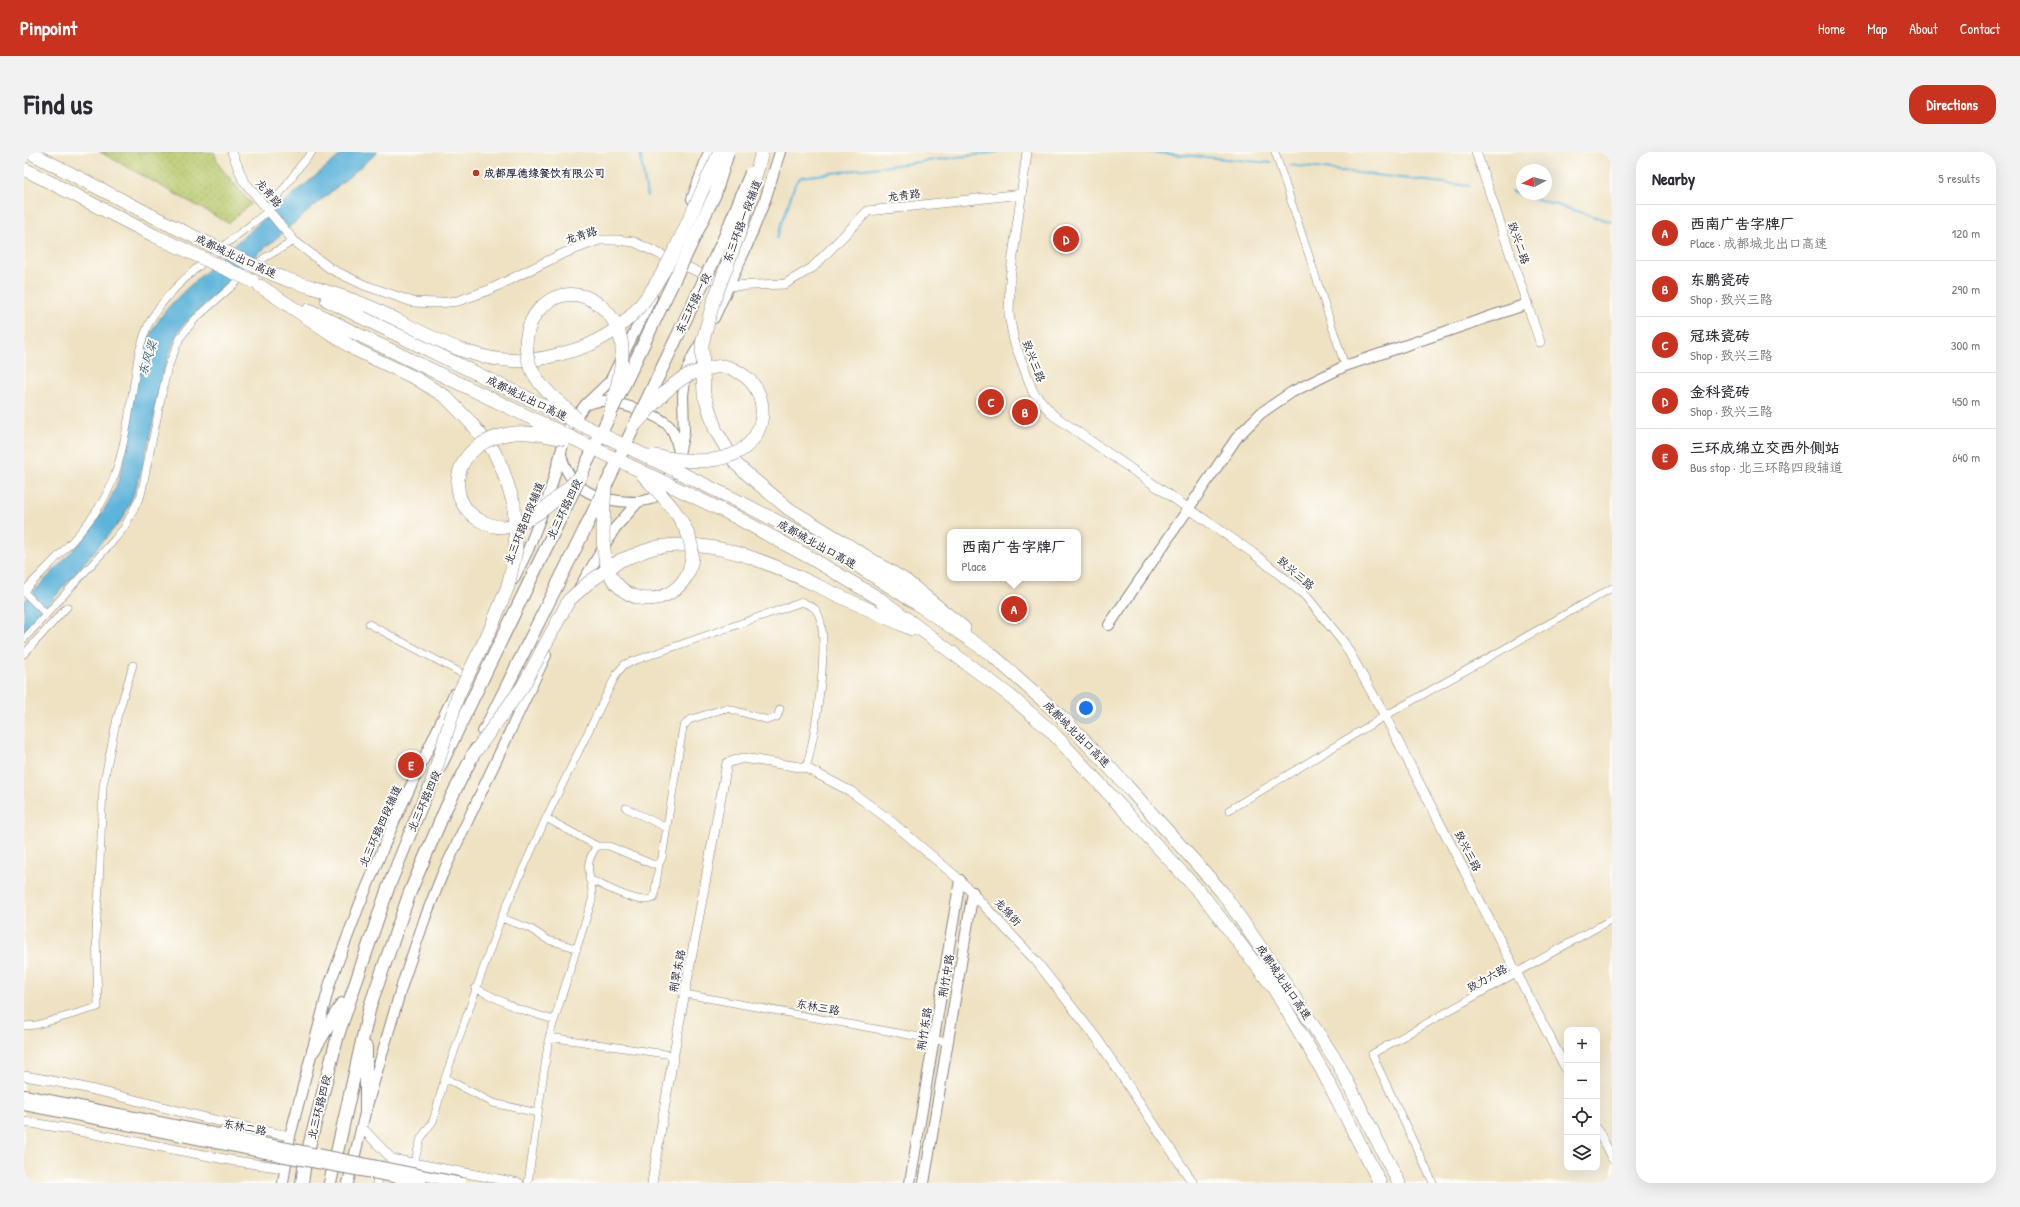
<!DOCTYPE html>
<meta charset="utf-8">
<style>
:root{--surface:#fff;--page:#f2f2f3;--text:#2b2b33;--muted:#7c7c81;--line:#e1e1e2;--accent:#c8321e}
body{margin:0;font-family:"Patrick Hand","LXGW WenKai TC",sans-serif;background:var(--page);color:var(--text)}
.controls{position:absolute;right:12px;bottom:12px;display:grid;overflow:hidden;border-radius:8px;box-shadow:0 4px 16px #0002}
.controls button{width:36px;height:36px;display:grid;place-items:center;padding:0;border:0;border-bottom:1px solid var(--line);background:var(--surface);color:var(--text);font:20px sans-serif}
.compass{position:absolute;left:1492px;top:12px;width:36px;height:36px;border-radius:50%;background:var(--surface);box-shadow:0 4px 16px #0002;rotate:263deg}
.you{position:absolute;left:1062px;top:556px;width:14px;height:14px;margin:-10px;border:3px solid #fff;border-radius:50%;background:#1a73e8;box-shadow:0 0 0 6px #1a73e833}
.badge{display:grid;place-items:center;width:26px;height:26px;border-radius:50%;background:var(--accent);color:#fff;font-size:13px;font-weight:700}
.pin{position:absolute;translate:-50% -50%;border:2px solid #fff;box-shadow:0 1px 4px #0006}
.popup{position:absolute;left:923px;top:377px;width:134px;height:52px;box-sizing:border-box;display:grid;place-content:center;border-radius:8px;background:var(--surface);filter:drop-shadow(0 1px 3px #0005);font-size:13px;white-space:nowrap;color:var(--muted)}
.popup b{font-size:15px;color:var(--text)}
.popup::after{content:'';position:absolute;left:50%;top:100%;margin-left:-8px;border:8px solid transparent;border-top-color:var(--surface)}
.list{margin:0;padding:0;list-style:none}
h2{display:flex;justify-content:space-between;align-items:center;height:52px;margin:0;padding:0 16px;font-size:17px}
h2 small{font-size:13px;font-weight:400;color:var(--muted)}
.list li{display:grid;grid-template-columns:26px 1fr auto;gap:12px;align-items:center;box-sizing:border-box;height:56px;padding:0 16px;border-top:1px solid var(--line)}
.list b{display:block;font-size:15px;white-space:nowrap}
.list p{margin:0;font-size:13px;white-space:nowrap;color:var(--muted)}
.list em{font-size:13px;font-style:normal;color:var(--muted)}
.icon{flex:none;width:22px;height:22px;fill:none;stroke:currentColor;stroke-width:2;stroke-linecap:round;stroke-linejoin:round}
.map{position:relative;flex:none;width:1588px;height:1031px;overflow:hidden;border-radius:16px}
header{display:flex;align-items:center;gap:24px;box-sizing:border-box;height:56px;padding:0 20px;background:var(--accent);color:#fff}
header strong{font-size:19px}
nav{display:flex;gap:22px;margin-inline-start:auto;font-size:14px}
.intro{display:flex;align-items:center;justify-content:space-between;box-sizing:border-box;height:96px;padding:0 24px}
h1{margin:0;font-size:28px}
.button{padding:10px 18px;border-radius:16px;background:var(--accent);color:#fff;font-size:14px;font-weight:700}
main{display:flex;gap:24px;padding:0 24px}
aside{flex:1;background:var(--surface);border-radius:16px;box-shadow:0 4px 16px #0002}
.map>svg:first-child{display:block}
.grass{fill:url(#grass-dots);stroke:#6c7452}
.water{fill:#5db4da;stroke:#406b8a}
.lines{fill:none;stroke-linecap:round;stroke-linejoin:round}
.stream{stroke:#5db4da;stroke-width:2}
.minor-casing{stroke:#88827f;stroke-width:8}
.tertiary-casing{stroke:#88827f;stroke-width:10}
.secondary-casing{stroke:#88827f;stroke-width:12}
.trunk-casing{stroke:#88827f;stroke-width:14}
.motorway-casing{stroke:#88827f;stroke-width:14}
.minor{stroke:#fff;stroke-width:7}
.tertiary{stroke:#fff;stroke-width:9}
.secondary{stroke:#fff;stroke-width:10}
.trunk{stroke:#fff;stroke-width:12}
.motorway{stroke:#fff;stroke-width:13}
.secondary-bridge-casing{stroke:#88827f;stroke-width:12;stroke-linecap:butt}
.trunk-bridge-casing{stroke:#88827f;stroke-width:14;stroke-linecap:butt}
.motorway-bridge-casing{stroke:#88827f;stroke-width:14;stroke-linecap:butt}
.secondary-bridge{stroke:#fff;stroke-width:10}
.trunk-bridge{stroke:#fff;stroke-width:12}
.motorway-bridge{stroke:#fff;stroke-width:13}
.poi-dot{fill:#c8321e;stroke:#fdfcf7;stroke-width:1.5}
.labels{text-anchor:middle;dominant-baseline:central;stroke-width:4;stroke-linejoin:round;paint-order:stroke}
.poi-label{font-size:11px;font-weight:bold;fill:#22223b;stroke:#fdfcf7;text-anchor:start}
.street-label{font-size:11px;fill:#22223b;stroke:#fdfcf7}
.water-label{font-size:12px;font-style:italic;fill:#3a5c7b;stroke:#fdfcf7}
</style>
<header>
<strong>Pinpoint</strong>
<nav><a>Home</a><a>Map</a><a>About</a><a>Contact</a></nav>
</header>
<div class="intro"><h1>Find us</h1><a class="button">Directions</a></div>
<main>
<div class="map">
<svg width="1588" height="1031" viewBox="0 0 1588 1031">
<defs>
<pattern id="grass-dots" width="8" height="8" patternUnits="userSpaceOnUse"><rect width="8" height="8" fill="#b7c669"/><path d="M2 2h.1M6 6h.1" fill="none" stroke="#9daa5c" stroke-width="1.8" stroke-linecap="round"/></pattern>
</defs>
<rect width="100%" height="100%" fill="#fdfcf7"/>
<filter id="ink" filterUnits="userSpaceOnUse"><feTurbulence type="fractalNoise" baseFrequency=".025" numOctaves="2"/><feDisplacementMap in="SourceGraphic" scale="8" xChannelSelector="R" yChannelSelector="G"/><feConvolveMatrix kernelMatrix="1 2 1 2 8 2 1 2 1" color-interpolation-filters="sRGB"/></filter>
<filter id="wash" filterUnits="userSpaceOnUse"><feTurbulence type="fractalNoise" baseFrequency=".012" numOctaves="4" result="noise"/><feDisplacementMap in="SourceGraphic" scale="16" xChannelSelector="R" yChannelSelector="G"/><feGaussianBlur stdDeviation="0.9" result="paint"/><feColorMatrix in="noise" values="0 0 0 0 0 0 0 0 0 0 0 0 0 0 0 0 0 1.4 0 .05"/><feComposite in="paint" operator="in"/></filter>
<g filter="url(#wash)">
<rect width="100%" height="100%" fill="#efe2c3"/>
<path class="grass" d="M76 0H190L195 13 227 52 204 71Z"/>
<path class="water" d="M320 0H354L236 100 158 174C143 200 138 226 132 255 124 293 117 331 99 366L0 481V450C33 414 77 376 94 329 110 282 104 226 127 182 142 152 160 140 183 118 226 77 274 39 320 0Z"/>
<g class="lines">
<path class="stream" d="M616 0 623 44
M1124 0 1247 11
M1265 13 1446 34
M1487 39 1588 70
M753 86 771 32 777 25 974 0"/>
</g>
</g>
<g filter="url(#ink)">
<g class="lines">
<g class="minor-casing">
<path id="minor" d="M1251 0 1321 214
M244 58 276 14 288 0
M0 439C32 405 74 370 90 325 103 289 108 238 115 200 119 186 123 172 131 161 155 124 210 87 244 59
M0 440 22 462
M345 472 439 522
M0 487 90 388 100 376 117 343 143 218 156 186 170 168 240 106 270 89
M0 502 43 455
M602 656 643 676
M1205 658 1361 564 1588 436
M522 666 573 694
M565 727C581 734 615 754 630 746L635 712
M477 766 505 776 524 788 552 796
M451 836 492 856 530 868
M661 842 923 890
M0 874 12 873 74 855 72 780 75 735 79 634 93 566 109 513
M525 885 568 748C570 725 556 717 573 694H585L628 712H635L638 706 659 575 665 568 702 556 744 568 753 565 756 557
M514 961 469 951 421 926 477 766 522 666 593 521 601 512 778 450C782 452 788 454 791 457 810 476 790 591 782 616
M390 1011 397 986 409 969 421 926
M504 1031 525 885 648 903
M1409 1031 1348 902 1588 767"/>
</g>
<g class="tertiary-casing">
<path id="tertiary" d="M208 0 219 28 270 89 307 117 340 133 389 150 414 151 434 149 465 138 538 102 575 88H592L610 90 704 134 761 132 788 116 844 59 998 42
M1003 0 986 127 985 163 990 189 1009 240 1029 263 1229 401 1281 443 1320 491 1361 564 1543 919
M1452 0 1516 190
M0 924C90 938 176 969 266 984
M0 970 40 976 211 1009 260 1016
M338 976 368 1007 495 1031
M1573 977 1588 1006
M353 1031 356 1016
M628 1031C650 891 678 751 703 611L719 606 782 616 826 639 863 666 936 728 1012 809 1074 888 1169 1031"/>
</g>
<g class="secondary-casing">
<path id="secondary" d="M668 47 685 0
M690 166 722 96 741 48 756 0
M563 252C568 251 575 248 581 249 598 252 633 261 645 274 651 281 653 291 655 300
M537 302C545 341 579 350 614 350
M489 428 504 398 524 346 544 275 562 252 586 229 628 145
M555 436 591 376 614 350 627 347 639 338 655 302 660 280 659 243 662 221 669 204 679 187
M1085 473 1214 284 1237 261 1268 240 1321 214 1503 152
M0 943 125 968
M0 953 124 977
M259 1031 266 984 306 831 335 754 370 670 430 542
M324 1031 342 957 379 830 401 766 418 723 522 503
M886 1031 936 728
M900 1031 949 740"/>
</g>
<g class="trunk-casing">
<path id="trunk" d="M460 580 561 377
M342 895V957
M289 899 318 852
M278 1031 281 1010 314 883 364 736 400 647 537 365
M306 1031 346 854 386 740 422 656 452 597"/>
</g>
<g class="motorway-casing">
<path id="motorway" d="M5 0 144 72
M0 17 131 84
M239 118 266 129
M259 126C288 136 319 143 346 155 397 178 448 214 506 208 526 206 546 200 565 193
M236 134 332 198 393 227 422 245 447 271 469 298 478 316 490 352
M303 148 337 165
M285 158 331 181
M682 248 692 279 712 312 730 328 765 357 882 429 940 476
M718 351 814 401 892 451 967 502 1041 568 1102 633 1198 740 1257 825 1313 910 1375 1031
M708 363 785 405 856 447 985 543 1028 580 1180 745 1249 835 1298 918 1356 1031
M605 405C614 402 624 397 634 395 692 386 743 410 794 434 826 449 857 463 888 477"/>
</g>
<use href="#minor" class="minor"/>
<use href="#tertiary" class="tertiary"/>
<use href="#secondary" class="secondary"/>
<use href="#trunk" class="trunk"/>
<use href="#motorway" class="motorway"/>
<g class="secondary-bridge-casing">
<path id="secondary-bridge" d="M125 968 437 1031
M124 977 261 1005 397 1030"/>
</g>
<g class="trunk-bridge-casing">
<path id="trunk-bridge" d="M537 365 691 42 704 0
M561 377 699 89 727 21"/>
</g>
<g class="motorway-bridge-casing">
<path id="motorway-bridge" d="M144 72 239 118
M131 84 228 129
M337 165 718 351
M331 181 708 363
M565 193C580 185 593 178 605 166 645 127 671 50 696 0
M682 248 680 243 678 192 689 151 717 76 738 0
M552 266C540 254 525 243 515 230 475 175 537 110 584 161 592 170 598 185 598 197 599 219 590 244 585 265
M609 275C626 257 642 235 664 223 668 221 674 220 678 218 684 217 693 214 699 214 705 215 711 218 716 221 749 240 744 289 708 303 682 313 655 308 630 304
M542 287C524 284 502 278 484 282 474 284 462 288 453 295 427 315 427 351 455 368 462 372 471 375 479 375 509 373 536 343 557 324
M581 334C580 359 574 408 590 429 623 470 682 434 665 385 656 360 635 341 618 322
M448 604 499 534 545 448 564 431 597 408 605 405
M408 630 434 543 466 478 484 434 492 399 490 352"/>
</g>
<use href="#secondary-bridge" class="secondary-bridge"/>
<use href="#trunk-bridge" class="trunk-bridge"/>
<use href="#motorway-bridge" class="motorway-bridge"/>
</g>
</g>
<circle class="poi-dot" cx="452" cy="21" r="4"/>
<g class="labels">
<g class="poi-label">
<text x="460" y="21">成都厚德缘餐饮有限公司</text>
</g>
<g class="street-label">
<text transform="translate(245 41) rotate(50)">龙青路</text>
<text transform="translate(880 43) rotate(-7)">龙青路</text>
<text transform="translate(718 69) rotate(-69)">东三环路一段辅道</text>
<text transform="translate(557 83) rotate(-17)">龙青路</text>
<text transform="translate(1495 91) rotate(71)">致兴二路</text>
<text transform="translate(212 104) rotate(25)">成都城北出口高速</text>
<text transform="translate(669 151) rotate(-64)">东三环路一段</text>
<text transform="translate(1010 209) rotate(69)">致兴三路</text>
<text transform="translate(503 246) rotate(26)">成都城北出口高速</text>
<text transform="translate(540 357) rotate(-64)">北三环路四段</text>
<text transform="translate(500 371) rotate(-68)">北三环路四段辅道</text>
<text transform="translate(793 392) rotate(29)">成都城北出口高速</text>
<text transform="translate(1272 421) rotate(41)">致兴三路</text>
<text transform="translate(1053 582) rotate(45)">成都城北出口高速</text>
<text transform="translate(400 649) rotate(-66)">北三环路四段</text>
<text transform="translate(356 674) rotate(-66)">北三环路四段辅道</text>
<text transform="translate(1444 699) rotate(63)">致兴三路</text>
<text transform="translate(984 760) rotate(47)">龙绵街</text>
<text transform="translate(653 819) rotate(-79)">荆翠东路</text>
<text transform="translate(922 824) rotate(-80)">荆竹中路</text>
<text transform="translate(1463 826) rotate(-29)">致力六路</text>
<text transform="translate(1260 830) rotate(56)">成都城北出口高速</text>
<text transform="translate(794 855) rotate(10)">东林三路</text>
<text transform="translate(900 877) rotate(-81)">荆竹东路</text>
<text transform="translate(295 955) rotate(-76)">北三环路四段</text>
<text transform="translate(221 975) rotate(11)">东林二路</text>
</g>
<g class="water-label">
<text transform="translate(123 206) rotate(-72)">东风渠</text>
</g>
</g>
</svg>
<div class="controls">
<button>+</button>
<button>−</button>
<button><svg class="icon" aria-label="locate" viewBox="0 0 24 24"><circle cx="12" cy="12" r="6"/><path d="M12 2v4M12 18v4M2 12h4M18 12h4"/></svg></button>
<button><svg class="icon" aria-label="layers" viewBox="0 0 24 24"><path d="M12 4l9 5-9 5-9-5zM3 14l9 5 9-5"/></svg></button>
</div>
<svg class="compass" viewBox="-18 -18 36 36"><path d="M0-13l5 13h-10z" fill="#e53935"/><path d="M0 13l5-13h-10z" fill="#7c7c81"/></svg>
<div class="you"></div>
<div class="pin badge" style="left:990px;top:457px">A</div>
<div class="popup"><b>西南广告字牌厂</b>Place</div>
<div class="pin badge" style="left:1001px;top:260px">B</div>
<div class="pin badge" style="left:967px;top:250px">C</div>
<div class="pin badge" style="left:1042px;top:87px">D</div>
<div class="pin badge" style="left:387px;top:613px">E</div>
</div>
<aside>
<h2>Nearby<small>5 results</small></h2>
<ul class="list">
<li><span class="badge">A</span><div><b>西南广告字牌厂</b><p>Place · 成都城北出口高速</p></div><em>120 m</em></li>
<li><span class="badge">B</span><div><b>东鹏瓷砖</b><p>Shop · 致兴三路</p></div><em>290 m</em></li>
<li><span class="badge">C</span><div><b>冠珠瓷砖</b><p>Shop · 致兴三路</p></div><em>300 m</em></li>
<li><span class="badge">D</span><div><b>金科瓷砖</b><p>Shop · 致兴三路</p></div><em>450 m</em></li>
<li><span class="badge">E</span><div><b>三环成绵立交西外侧站</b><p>Bus stop · 北三环路四段辅道</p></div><em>640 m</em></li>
</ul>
</aside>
</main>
